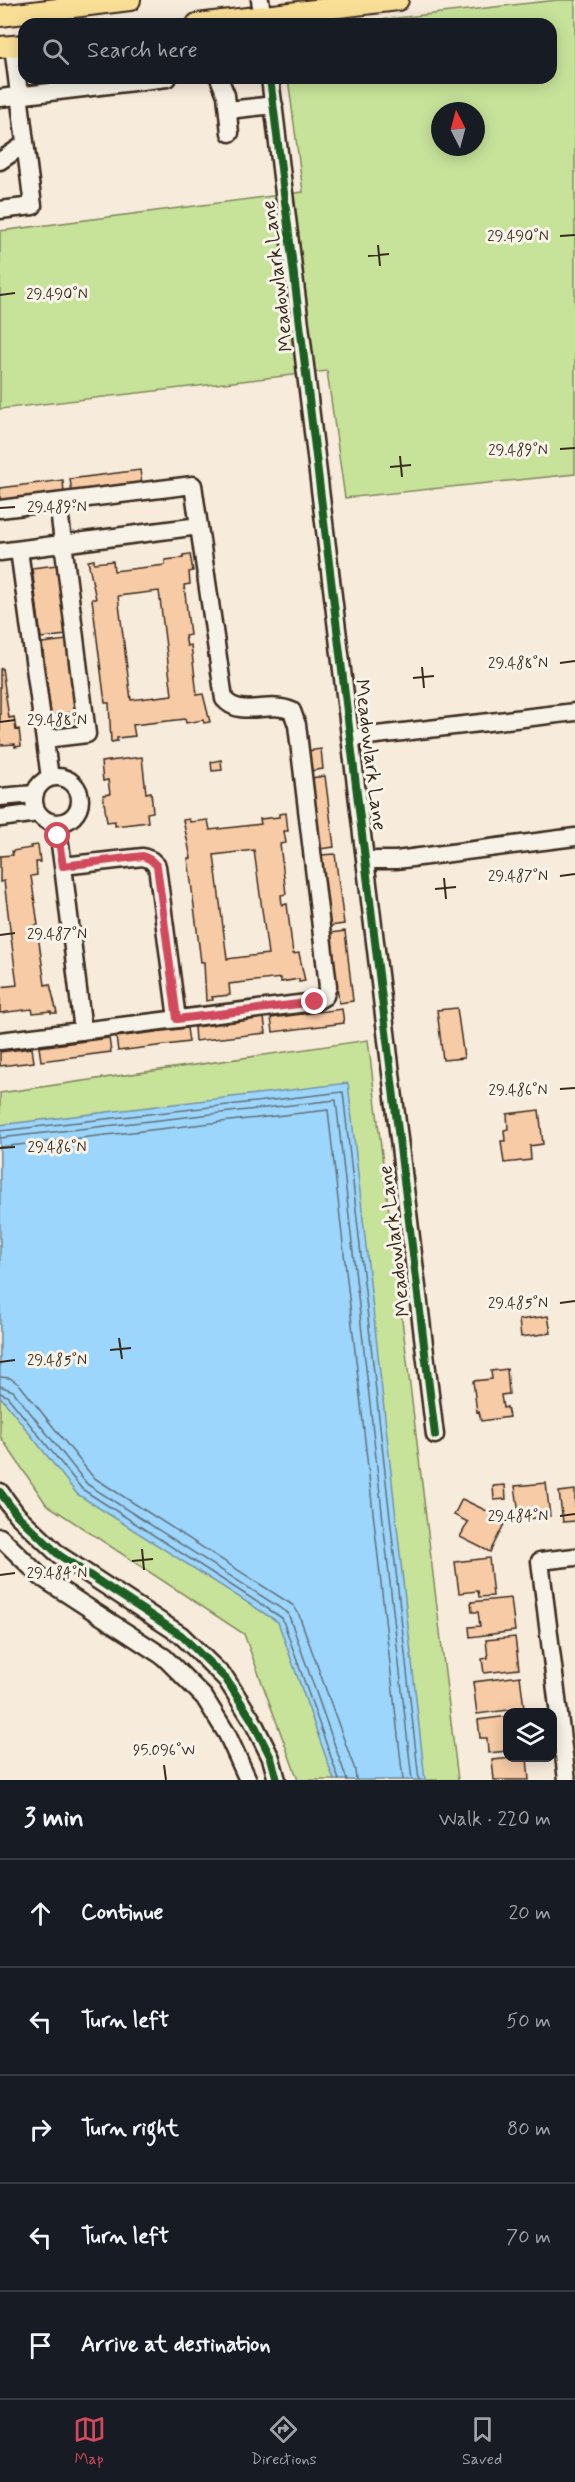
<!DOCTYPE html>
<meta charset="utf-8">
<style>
:root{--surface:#171b24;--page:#20242c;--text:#f1f3f6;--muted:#9ea1a6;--line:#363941;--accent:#d1495b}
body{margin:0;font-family:Mynerve,sans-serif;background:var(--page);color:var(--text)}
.controls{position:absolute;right:18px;bottom:18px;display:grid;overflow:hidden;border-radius:12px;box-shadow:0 3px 15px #0003}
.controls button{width:54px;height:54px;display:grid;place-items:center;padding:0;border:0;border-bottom:2px solid var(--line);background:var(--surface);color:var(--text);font:30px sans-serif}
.compass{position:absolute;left:431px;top:102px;width:54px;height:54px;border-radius:50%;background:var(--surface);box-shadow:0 3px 15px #0003;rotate:354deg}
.stop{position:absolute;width:18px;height:18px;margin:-14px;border:4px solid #d1495b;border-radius:50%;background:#fff}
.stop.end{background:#d1495b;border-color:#fff;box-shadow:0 2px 6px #0008}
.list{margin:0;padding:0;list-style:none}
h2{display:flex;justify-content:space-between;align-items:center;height:78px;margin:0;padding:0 24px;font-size:26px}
h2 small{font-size:20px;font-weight:400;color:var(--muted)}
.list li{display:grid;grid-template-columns:39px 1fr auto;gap:18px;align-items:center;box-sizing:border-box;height:108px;padding:0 24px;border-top:2px solid var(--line)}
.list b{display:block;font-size:22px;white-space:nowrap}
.list em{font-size:20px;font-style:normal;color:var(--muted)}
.icon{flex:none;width:33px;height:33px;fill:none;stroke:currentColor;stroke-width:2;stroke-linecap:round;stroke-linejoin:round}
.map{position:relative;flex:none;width:575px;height:1780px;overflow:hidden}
.search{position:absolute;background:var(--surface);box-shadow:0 3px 15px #0003;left:18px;right:18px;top:18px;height:66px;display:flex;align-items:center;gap:15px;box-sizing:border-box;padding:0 21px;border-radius:18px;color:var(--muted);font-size:22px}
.sheet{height:618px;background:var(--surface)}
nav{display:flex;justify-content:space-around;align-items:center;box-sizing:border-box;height:84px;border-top:2px solid var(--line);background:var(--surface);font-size:16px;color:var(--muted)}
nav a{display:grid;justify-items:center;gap:3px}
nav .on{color:var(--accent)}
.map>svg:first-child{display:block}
.green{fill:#c7e39a;stroke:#81865c;stroke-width:1.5;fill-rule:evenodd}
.water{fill:#9cd6fc;stroke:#7591a3;stroke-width:1.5}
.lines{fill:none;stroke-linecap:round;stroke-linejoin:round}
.shore{stroke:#626f77;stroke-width:1.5}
.building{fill:#f6cba5;stroke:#3b2a1e;stroke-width:1.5;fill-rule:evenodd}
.minor-casing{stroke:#3b2a1e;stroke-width:21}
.major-casing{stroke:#3b2a1e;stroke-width:24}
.minor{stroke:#f7f3e8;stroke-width:16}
.major{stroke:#f9df96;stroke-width:20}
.cycleway-casing{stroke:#f7f3e8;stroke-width:11}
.cycleway{stroke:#1b5e20;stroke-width:8}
.route{stroke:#d1495b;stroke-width:8}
.ticks{fill:none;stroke:#3b2a1e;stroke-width:2}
.labels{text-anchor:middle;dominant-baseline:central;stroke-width:6;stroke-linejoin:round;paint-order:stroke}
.street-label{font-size:20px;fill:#3b2a1e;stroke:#f7f3e8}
.ticks-label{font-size:15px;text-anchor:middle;fill:#3b2a1e;stroke:#f7f3e8;stroke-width:6;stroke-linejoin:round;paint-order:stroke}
</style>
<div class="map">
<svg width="575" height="1780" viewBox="0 0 575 1780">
<rect width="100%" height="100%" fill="#f7ebdb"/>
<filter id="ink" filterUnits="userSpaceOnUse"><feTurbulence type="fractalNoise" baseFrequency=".0167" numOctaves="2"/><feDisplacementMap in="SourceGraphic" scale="12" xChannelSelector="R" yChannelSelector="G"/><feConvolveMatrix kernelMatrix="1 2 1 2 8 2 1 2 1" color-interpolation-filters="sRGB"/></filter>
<g filter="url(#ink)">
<path class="green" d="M558 0H575V474L345 498 327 371 0 409V231L303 192 288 78H551V24H343ZM440 111H476V147H440Z
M368 1040 458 1780H298L244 1634 46 1504 0 1436V1093Z"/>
<path class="water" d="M348 1083 425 1780H334L278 1622 77 1494 0 1396V1125Z"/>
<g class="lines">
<path class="shore" d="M0 1131 343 1092 419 1780
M0 1138 336 1100 412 1780
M0 1147 328 1110 403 1780
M0 1377 10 1378 20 1385 93 1477 294 1606 299 1615 355 1770 356 1780
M0 1386 13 1391 87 1484 288 1613 347 1780
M0 1393 7 1396 82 1489 282 1618 339 1780"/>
</g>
<path class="building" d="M140 470 142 484 72 493 70 479Z
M63 480 64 494 0 502V488Z
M190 554 193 571 189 572 190 584 184 585 190 635 185 636 187 646 191 645 197 695 203 694 210 722 204 723 203 720 186 723 185 719 133 725 135 736 117 738V741L111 742 109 703H105L92 599H96L88 561 94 560V563L113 561 114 571 165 565V560L183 558V555ZM159 591 172 695 131 700 118 596Z
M57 565 66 635 41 638 32 568Z
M67 640 76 712 51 715 42 643Z
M2 668 9 718 14 717 16 730 19 729 21 746 15 747V744L0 745V669Z
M321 749 323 769 310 771 308 751Z
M142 757 146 793 151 792 153 812 147 813 148 822 115 826V821L107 822 103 795 110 794 108 780 103 781 101 762Z
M221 760 222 770 212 771 211 762Z
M325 776 334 847 320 849 311 778Z
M286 813 288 831H284L286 843 280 844 286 894 281 895 282 905 287 904 293 954 299 953 305 981 299 982V979L281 982V978L229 984 230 995 212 997 213 1000 206 1001 204 962H201L188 858H191L183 820 189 819 190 822 208 820 210 830 261 824 260 819 279 817V814ZM254 850 268 954 227 959 214 855Z
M38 845 40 862H36L37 875 31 876 38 925 32 926 34 936 38 935 45 985 50 984 57 1013H51V1011L33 1013 32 1009 0 1013V987L17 985 4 881 0 882V856L13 855 12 851 31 848 30 846Z
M335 854 344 924 330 926 321 855Z
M345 931 353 1001 339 1003 331 933Z
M457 1008 464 1058 443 1060 437 1010Z
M342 1009 344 1023 273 1032 271 1018Z
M264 1018 266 1033 195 1041 194 1027Z
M187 1028 189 1042 118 1051 116 1037Z
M109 1038 111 1052 41 1061 39 1047Z
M32 1048 34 1062 0 1066V1052Z
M539 1110 543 1144 530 1146 531 1160 504 1163 501 1141H505L504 1130 508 1129 507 1114Z
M548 1316 551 1333 521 1337 519 1320Z
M507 1369 509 1394 501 1395 503 1408 507 1407 509 1417 481 1421 479 1411 477 1412 473 1381 492 1379 491 1371Z
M546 1483 550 1516 520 1520 515 1486Z
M505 1485 506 1499 494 1500 493 1486Z
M575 1490V1521L563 1522 559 1492Z
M462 1499 506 1520 490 1552 460 1537 468 1522 454 1515Z
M489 1558 493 1596 479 1597 478 1591 459 1593 455 1562Z
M511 1598 515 1631 470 1637 469 1627 480 1626 478 1612H472L471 1602Z
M515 1637 519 1669 484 1673 482 1659 488 1658 486 1640Z
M520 1676 524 1708 477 1714 473 1682Z
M508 1716V1751L488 1753 487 1738H480L478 1720Z
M513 1758H527L529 1780H494L492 1760Z"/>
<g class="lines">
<g class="minor-casing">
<path id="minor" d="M260 0 264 24
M219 78 226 95 230 133
M270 78 435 1435
M0 98 167 78
M228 110 274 105
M0 161 25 144
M0 210 33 206 13 46
M0 509 193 485 224 699C241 719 269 700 292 711L297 725 328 986 325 996 315 1002 0 1041
M19 550 50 778
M0 552 199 526
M351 738 575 712
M45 739 87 734 58 502
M34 800a23 23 0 1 1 46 0a23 23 0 1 1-46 0Z
M0 797 34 794
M0 818 38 813
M57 823 63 866 143 857 151 860 157 866 177 1019
M366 860H396L575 837
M63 866 83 1031
M0 1492 17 1515 59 1555 181 1635 226 1679 252 1720 271 1758 277 1780
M0 1537 41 1577 164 1657 204 1697 227 1734 248 1780
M567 1780 540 1561 575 1557"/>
</g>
<g class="major-casing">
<path id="major" d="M0 16 130 0
M197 24 398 0
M0 47 24 45"/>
</g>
<use href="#minor" class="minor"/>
<use href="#major" class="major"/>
<g class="cycleway-casing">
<path id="cycleway" d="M270 78 435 1435
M0 1492 17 1515 59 1555 181 1635 226 1679 252 1720 271 1758 277 1780"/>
</g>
<use href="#cycleway" class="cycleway"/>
</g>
</g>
<g class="lines" filter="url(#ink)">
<path class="route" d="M58 836 63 866 143 856 151 860 157 866 177 1019 315 1002"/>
</g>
<path class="ticks" d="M560 236 575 235M378 245 380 266M368 256 389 254M0 295 15 293M560 449 575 448M400 456 402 477M390 467 411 465M0 508 15 507M560 663 575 661M422 667 424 688M413 678 434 676M0 722 15 720M560 876 575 874M444 878 446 899M435 889 456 887M0 935 15 933M560 1089 575 1088M0 1148 15 1147M560 1303 575 1301M119 1338 122 1359M110 1350 131 1348M0 1362 15 1360M560 1516 575 1514M142 1549 144 1570M132 1561 153 1559M0 1575 15 1573M164 1765 166 1780"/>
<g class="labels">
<g class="street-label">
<text transform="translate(278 276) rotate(-97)">Meadowlark Lane</text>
<text transform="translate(370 755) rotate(83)">Meadowlark Lane</text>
<text transform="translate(395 1241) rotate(-97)">Meadowlark Lane</text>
</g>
</g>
<g class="ticks-label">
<text x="518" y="241">29.490°N</text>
<text x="57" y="299">29.490°N</text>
<text x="518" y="455">29.489°N</text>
<text x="57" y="512">29.489°N</text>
<text x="518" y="668">29.488°N</text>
<text x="57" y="725">29.488°N</text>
<text x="518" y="881">29.487°N</text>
<text x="57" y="939">29.487°N</text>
<text x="518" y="1095">29.486°N</text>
<text x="57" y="1152">29.486°N</text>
<text x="518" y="1308">29.485°N</text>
<text x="57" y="1365">29.485°N</text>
<text x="518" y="1521">29.484°N</text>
<text x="57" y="1578">29.484°N</text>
<text x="164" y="1755">95.096°W</text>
</g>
</svg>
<div class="controls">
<button><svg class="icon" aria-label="layers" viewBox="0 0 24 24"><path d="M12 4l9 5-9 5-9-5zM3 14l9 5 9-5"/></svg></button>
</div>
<svg class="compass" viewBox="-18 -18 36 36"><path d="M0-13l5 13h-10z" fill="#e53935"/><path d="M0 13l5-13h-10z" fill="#9ea1a6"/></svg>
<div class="stop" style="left:58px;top:836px"></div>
<div class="stop end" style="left:315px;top:1002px"></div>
<div class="search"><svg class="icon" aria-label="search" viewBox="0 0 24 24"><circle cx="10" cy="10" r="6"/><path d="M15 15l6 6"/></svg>Search here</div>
</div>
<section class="sheet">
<h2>3 min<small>Walk · 220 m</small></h2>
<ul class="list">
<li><svg class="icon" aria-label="ahead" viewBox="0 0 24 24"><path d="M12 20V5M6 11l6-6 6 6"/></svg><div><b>Continue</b></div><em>20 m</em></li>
<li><svg class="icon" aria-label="left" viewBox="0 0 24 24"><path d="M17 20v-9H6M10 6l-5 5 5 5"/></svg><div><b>Turn left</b></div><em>50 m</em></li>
<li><svg class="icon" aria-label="right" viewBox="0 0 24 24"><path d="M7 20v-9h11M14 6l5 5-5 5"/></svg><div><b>Turn right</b></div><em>80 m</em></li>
<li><svg class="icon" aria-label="left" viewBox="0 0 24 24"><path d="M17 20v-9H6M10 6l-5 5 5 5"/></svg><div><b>Turn left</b></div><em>70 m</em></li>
<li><svg class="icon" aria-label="arrive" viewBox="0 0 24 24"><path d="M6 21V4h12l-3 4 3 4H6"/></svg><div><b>Arrive at destination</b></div></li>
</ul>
</section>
<nav>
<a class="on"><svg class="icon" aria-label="map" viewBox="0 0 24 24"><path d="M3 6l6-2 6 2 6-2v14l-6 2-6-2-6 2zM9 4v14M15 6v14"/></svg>Map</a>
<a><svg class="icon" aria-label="directions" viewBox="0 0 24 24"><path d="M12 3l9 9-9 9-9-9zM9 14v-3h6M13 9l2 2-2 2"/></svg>Directions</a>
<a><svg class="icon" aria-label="saved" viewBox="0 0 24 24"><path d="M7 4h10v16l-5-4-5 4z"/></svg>Saved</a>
</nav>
